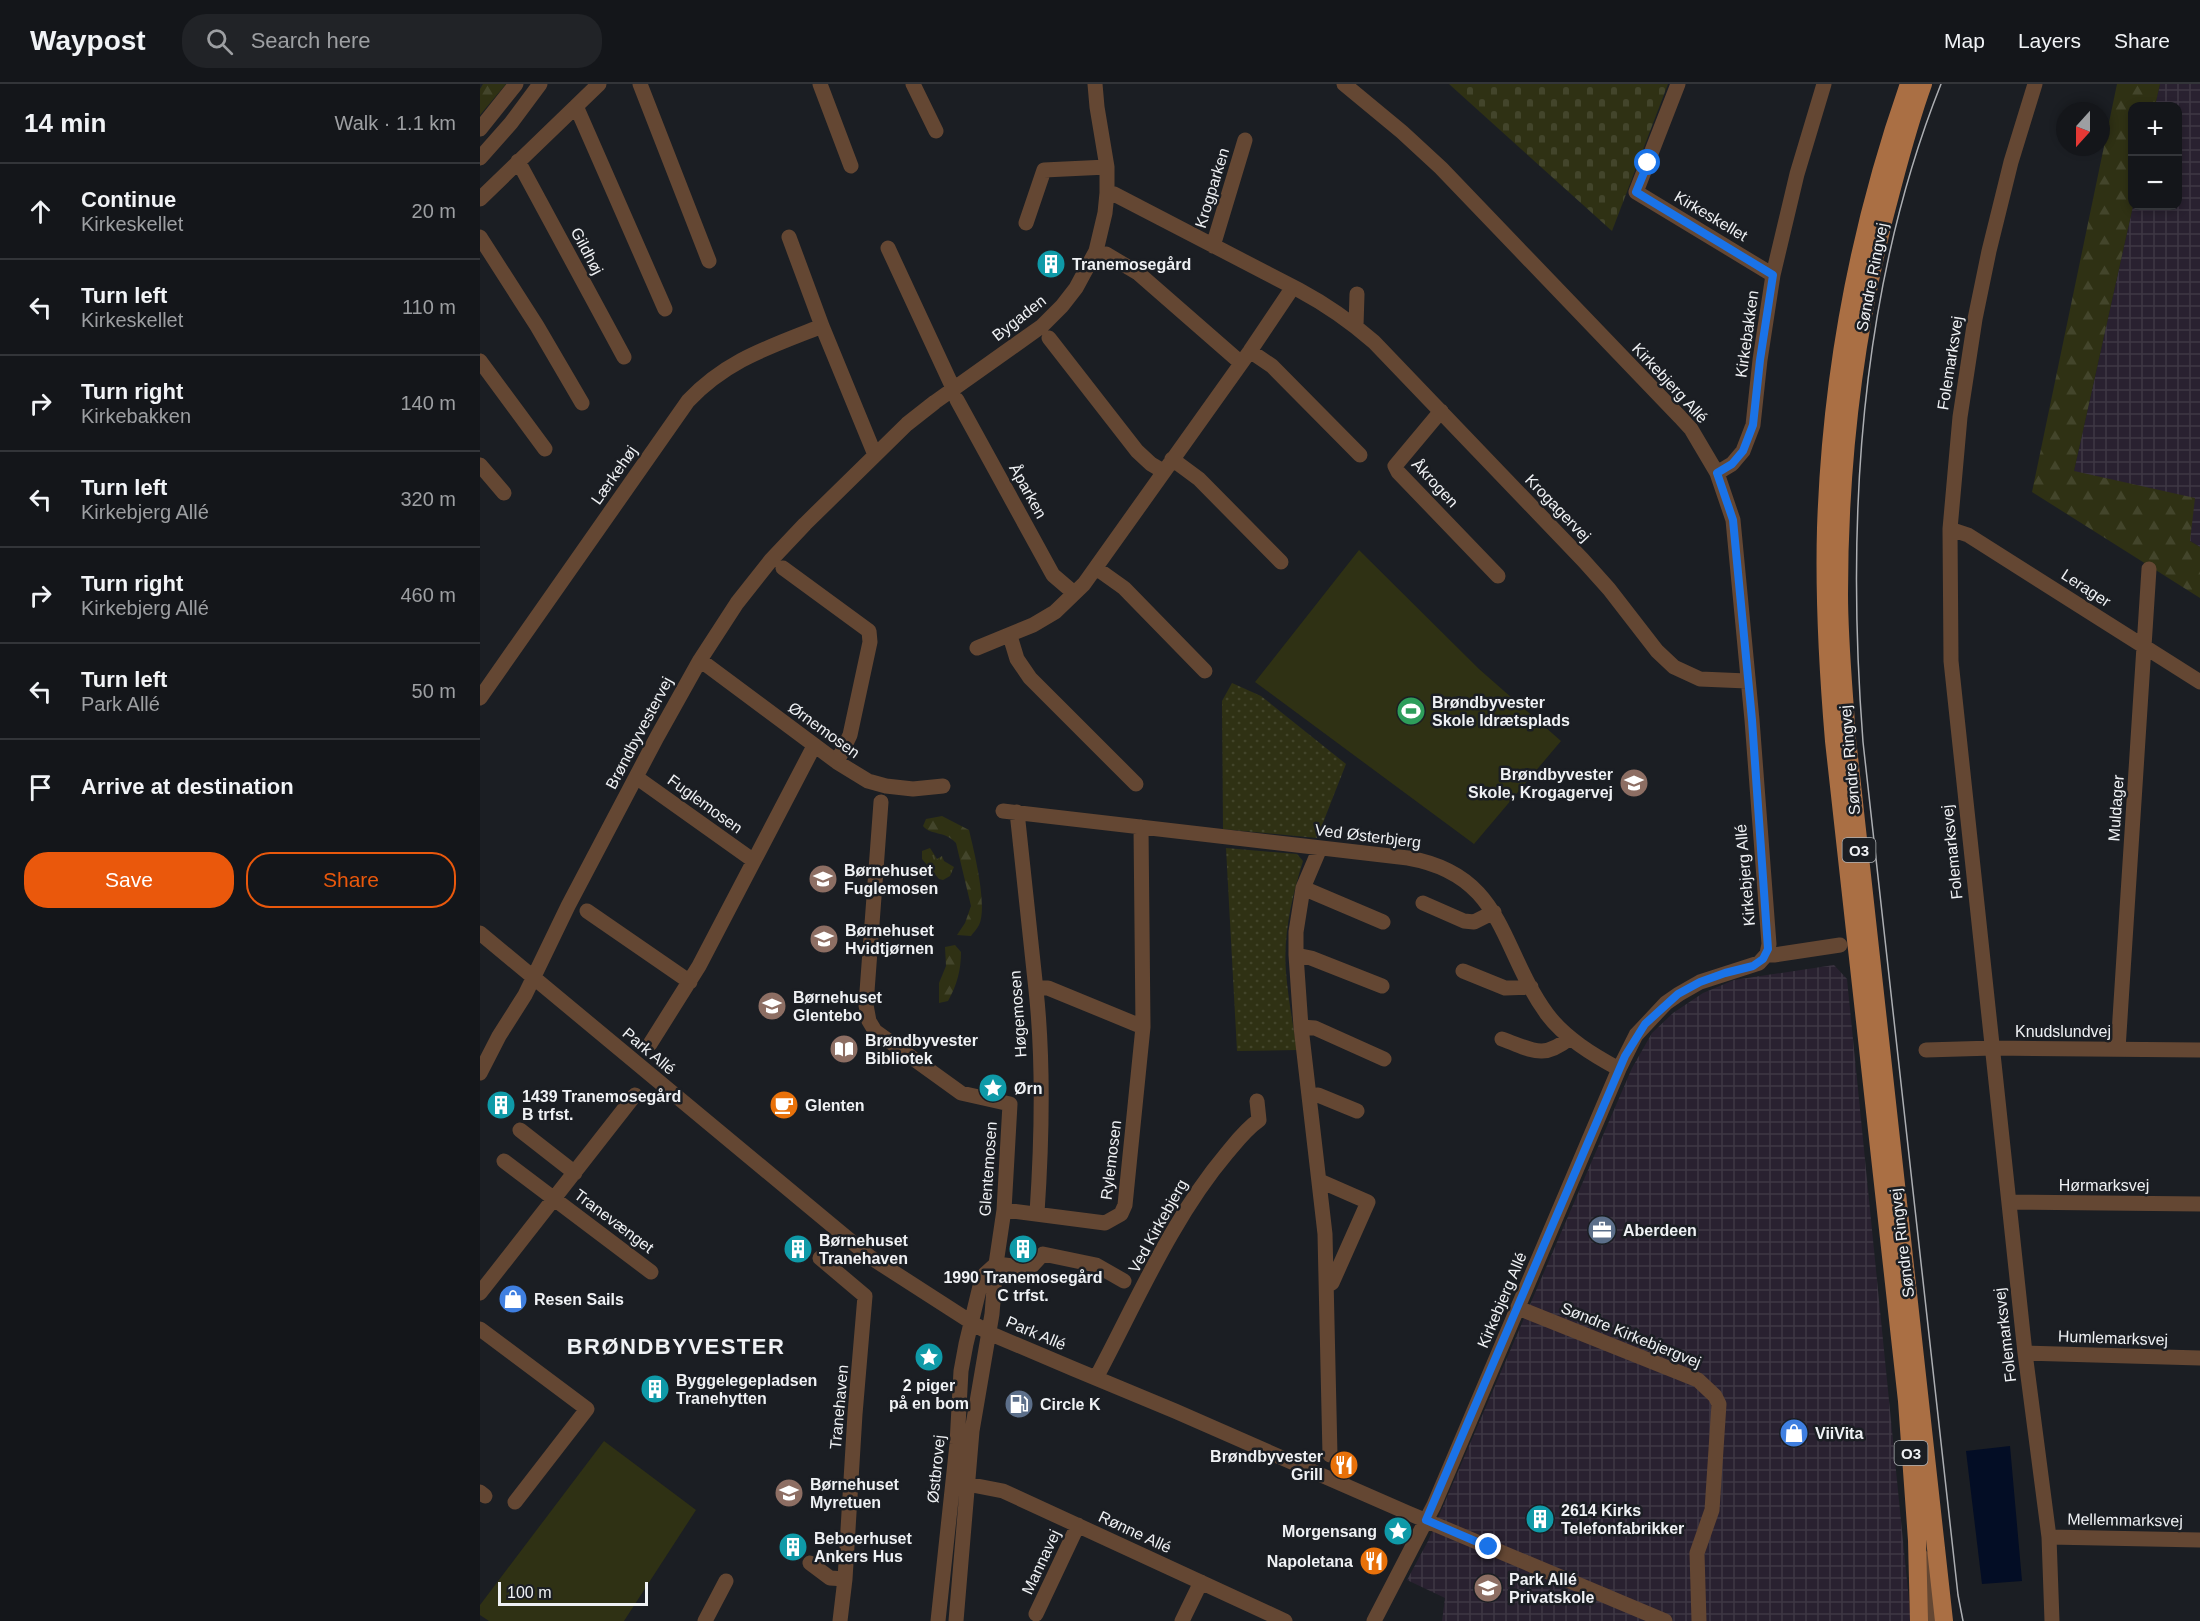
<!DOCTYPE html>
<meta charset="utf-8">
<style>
:root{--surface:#14161a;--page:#212327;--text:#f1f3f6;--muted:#9d9fa2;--line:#333539;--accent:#ea580c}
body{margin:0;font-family:Arial,sans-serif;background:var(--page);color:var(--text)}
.controls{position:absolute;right:18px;top:18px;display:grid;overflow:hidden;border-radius:12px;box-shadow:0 3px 9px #0003}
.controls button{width:54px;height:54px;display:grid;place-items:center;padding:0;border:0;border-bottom:2px solid var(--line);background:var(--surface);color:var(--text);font:30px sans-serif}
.compass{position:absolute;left:1576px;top:18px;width:54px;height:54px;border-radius:50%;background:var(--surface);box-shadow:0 3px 9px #0003;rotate:201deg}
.scale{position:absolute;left:18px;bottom:15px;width:150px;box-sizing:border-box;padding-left:6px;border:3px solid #eff1f4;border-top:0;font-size:16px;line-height:21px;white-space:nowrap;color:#eff1f4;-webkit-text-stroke:4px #1b1e23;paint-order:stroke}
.stop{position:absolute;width:18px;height:18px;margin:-14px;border:4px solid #1a73e8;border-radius:50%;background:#fff}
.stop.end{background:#1a73e8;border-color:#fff;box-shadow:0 2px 6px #0008}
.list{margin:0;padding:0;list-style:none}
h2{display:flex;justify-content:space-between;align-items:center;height:78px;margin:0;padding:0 24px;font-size:26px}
h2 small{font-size:20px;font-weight:400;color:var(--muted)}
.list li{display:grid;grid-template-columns:39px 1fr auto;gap:18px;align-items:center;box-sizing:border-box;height:96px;padding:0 24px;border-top:2px solid var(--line)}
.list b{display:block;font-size:22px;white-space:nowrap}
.list p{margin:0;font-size:20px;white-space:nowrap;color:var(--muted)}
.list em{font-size:20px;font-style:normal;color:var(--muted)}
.actions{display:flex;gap:12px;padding:18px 24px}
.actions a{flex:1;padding:14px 0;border:2px solid var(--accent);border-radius:24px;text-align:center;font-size:21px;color:var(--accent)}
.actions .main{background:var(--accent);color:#fff}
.icon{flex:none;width:33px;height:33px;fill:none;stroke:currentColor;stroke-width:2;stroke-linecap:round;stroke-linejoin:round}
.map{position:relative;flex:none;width:1720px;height:1537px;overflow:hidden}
header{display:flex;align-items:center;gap:36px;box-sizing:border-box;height:84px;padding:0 30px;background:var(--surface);border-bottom:2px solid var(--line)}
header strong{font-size:28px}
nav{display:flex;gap:33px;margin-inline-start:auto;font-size:21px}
.search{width:420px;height:54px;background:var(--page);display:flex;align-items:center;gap:15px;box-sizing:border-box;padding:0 21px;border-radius:24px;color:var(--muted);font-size:22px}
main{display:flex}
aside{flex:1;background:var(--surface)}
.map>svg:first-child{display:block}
.industrial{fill:url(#industrial-grid)}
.grass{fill:#2f3114}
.forest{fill:url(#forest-firs)}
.cemetery{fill:url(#cemetery-stones)}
.park{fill:url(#park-tufts)}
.garden{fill:url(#garden-dots)}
.water{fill:#030d25}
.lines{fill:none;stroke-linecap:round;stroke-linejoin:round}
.minor{stroke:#644733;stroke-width:15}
.major{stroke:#aa6f44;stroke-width:18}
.tram{stroke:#acaeb2;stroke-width:1.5}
.route{stroke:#1a73e8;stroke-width:8}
.labels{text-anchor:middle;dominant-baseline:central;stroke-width:5;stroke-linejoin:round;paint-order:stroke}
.shield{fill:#1b1e23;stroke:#afb2b5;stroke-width:1.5}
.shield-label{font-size:15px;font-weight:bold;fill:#eff1f4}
.street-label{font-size:16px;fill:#eff1f4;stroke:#1b1e23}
.poi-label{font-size:16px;font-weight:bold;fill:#eff1f4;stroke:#1b1e23;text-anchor:start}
.district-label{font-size:22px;font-weight:bold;letter-spacing:1.5px;fill:#eff1f4;stroke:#1b1e23}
</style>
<header>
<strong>Waypost</strong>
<div class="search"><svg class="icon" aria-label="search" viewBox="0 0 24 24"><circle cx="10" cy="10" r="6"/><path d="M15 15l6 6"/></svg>Search here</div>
<nav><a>Map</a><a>Layers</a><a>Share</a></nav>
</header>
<main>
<aside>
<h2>14 min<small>Walk · 1.1 km</small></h2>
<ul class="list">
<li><svg class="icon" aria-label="ahead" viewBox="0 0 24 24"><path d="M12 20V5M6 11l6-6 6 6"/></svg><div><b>Continue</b><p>Kirkeskellet</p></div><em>20 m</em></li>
<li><svg class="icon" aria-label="left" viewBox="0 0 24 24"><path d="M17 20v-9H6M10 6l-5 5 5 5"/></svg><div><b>Turn left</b><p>Kirkeskellet</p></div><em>110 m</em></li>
<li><svg class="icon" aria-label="right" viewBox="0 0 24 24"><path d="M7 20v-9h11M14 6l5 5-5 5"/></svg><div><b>Turn right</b><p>Kirkebakken</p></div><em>140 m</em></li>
<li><svg class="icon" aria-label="left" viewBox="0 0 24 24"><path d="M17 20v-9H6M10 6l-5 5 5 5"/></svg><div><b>Turn left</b><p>Kirkebjerg Allé</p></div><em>320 m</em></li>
<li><svg class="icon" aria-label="right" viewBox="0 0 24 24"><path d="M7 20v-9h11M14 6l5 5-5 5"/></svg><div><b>Turn right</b><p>Kirkebjerg Allé</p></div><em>460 m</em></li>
<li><svg class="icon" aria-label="left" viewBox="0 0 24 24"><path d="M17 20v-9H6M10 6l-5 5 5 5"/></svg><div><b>Turn left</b><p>Park Allé</p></div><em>50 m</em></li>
<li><svg class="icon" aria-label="arrive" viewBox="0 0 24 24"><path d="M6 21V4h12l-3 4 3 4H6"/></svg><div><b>Arrive at destination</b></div></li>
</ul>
<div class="actions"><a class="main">Save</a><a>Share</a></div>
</aside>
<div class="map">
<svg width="1720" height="1537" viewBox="0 0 1720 1537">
<defs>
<pattern id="industrial-grid" width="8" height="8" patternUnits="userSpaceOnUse" patternTransform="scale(1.5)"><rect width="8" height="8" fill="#292130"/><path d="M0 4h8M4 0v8" fill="none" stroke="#3e3744"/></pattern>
<pattern id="forest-firs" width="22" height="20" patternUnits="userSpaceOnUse" patternTransform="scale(1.5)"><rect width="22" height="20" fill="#2f3114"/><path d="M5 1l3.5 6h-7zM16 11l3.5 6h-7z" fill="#43452b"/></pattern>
<pattern id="cemetery-stones" width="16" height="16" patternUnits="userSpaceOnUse" patternTransform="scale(1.5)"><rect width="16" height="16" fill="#2f3114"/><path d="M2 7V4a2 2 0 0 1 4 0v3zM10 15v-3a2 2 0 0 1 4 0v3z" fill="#43452b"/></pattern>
<pattern id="park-tufts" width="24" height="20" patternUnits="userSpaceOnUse" patternTransform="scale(1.5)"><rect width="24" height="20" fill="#2f3114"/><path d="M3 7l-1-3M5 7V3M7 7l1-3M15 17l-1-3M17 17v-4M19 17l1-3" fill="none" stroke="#43452b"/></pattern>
<pattern id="garden-dots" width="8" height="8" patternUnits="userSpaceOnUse" patternTransform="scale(1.5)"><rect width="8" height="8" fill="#2f3114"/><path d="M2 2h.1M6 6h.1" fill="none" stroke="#43452b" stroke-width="1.8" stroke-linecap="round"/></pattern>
</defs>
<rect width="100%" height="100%" fill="#1b1e23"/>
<path class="industrial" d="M1680 0H1720V463L1594 387 1653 122H1698V22H1675Z
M1354 881 1367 895 1431 1537H962L965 1514 927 1496 948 1457 1152 984 1172 949 1193 929 1223 909 1254 896Z"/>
<path class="grass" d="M879 466 999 585 1081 657 994 760 775 598Z
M124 1357 216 1426 144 1537H9L0 1531V1521Z"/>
<path class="forest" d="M3 0H26L0 31V5Z
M1637 0H1680L1675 22H1652L1653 122 1594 387 1715 414 1710 457 1720 463V514L1552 408Z
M462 732 489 746C494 767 508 822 499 841 497 845 493 849 491 852L477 851 485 839 491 822 476 759C464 746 451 752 443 742L446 735Z
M475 861 481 868C481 886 477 901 468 917L459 919V899L466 882 465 863Z"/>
<path class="cemetery" d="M969 0H1188L1132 147Z"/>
<path class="park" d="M450 764 457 775 462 772 464 777 474 783 470 792 463 796 459 795 442 775V767Z"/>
<path class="garden" d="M752 599 781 612 866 680 837 754 743 745 742 617Z
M746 764 817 770 823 777C812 812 803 851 806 888 808 914 813 940 817 966L757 967Z"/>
<path class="water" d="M1530 1362 1542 1497 1502 1500 1486 1367Z"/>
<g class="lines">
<path class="minor" d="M160 0 229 177
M340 0 371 82
M433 0 456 47
M864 0 922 48 961 84 1200 333 1211 345 1237 389 1253 436 1272 636 1289 860 1287 870 1279 879 1220 898 1199 910 1186 919 1156 951 1139 985 954 1421 894 1537
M1198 0 1156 108 1293 191
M1555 0 1531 78 1509 167 1495 235 1480 333 1470 445 1471 577 1545 1269 1569 1453 1572 1537
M96 22 185 225
M0 45 36 0
M0 74 31 39 60 0
M38 77 144 273
M627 109 634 110 819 206C847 221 870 237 894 258L1103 476 1129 505 1177 567 1194 583 1220 595 1267 597
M0 115 119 0
M546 139 564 86 627 83
M0 153 57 242 102 319
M309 153 342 242 395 371
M733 162 765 56
M408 164 473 304
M626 170 658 189 761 279
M876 242 877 210
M569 254 657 367 671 380 683 387
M770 267 792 282 880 371
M0 277 65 365
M477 316 573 491 594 509
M961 327 915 382 918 388 1018 492
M692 375 719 395 801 478
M0 381 24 409
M1237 389 1252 380 1263 367 1273 341 1280 276 1293 191 1317 90 1344 0
M1470 445 1488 451 1720 598
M303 484 389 547 390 558 370 651 357 678
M616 484 644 504 725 587
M530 552 537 575 550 594 656 700
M497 564 553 541 575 528 604 500 770 267 813 203
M220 576 357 678 388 697 406 702 433 705 463 702
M0 614 208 317C248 275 290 263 342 242
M156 693 274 777
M401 718 386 921 389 937 395 947 481 1009 530 1020 524 1126 516 1180 512 1230 492 1347 476 1537
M523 727 928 774C1025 791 1019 864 1067 930 1085 954 1113 971 1139 985
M537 728C543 787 550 847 556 906 564 980 562 1055 557 1129
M840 764 823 804 816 848V871L821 943 845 1150 850 1371
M823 804 903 838
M943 819 984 837 994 838 1014 828
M107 827 210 898
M0 849 390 1173 491 1238 509 1249 594 1285 695 1327 928 1429 1185 1537
M1287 870 1294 871 1360 861
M816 871 831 874 902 902
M983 887 1025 904 1051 903
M556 904H568L663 943
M821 943 835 944 904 975
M1022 955C1053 966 1062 976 1090 954
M170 960 219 882 334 662
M1638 965 1669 485
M1446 966 1513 964 1720 966
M0 989 19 952 45 911 88 822 177 653 220 576 257 519 291 476 325 440 427 340 455 318 562 242 582 222 596 204 616 167 625 129 627 109V83L617 23 615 0
M829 1012 838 1011 877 1027
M40 1046 95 1089
M24 1077 171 1188
M840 1097 888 1118 852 1199 847 1201
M1529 1118 1720 1120
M524 1126 625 1139 641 1130 645 1121 663 943 661 743
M340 1174 385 1212 375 1330 365 1495 360 1537
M516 1180 550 1184 563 1170 616 1181 644 1197
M0 1209 155 1011
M1038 1224 1218 1296 1235 1312 1239 1320 1232 1426 1217 1469 1219 1537
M0 1245 107 1325 35 1418
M1545 1269 1720 1274
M616 1294C656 1219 692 1134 747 1069 757 1057 766 1045 779 1036L777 1017
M487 1400 523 1407 534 1412 805 1537
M0 1408 5 1412
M1569 1453 1720 1456
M1442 1473 1446 1484 1452 1537
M330 1479 350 1494 365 1495
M556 1530 598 1441
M225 1537 246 1497
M458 1537 477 1360 481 1287 486 1260 501 1198 505 1190 516 1180
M702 1537 721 1498"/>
<path class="major" d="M1429 0C1379 142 1351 294 1346 444 1344 515 1348 586 1354 657L1427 1317 1437 1456 1439 1537
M1443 0C1431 33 1422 66 1413 100 1376 234 1359 371 1359 510 1359 558 1364 607 1367 655L1464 1537"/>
<path class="tram" d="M1461 0C1379 206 1366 439 1383 658L1478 1511 1483 1537"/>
</g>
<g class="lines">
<path class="route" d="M1009 1463 946 1436 1145 972 1165 940 1198 910 1220 898 1245 889 1273 882 1283 875 1288 865 1272 636 1253 436 1237 389 1252 380 1263 367 1273 341 1280 276 1293 191 1156 108 1168 79"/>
</g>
<defs>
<g id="building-disc" transform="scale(1.5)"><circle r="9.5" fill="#0f9aa8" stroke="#1b1e23"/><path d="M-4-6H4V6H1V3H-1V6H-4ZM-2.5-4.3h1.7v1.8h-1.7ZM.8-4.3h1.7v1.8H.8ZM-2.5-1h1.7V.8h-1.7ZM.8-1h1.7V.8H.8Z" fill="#fff"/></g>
<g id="stadium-disc" transform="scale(1.5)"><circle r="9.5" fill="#2e9e5b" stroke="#1b1e23"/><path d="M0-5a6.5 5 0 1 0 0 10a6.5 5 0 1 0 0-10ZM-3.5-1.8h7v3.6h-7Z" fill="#fff"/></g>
<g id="school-disc" transform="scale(1.5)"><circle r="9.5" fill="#8d6e63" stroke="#1b1e23"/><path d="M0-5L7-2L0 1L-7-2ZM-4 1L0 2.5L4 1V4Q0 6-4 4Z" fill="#fff"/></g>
<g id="library-disc" transform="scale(1.5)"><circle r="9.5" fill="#8d6e63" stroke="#1b1e23"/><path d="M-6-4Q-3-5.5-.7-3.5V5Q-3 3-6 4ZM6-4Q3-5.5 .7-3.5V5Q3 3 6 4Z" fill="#fff"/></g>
<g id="sight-disc" transform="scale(1.5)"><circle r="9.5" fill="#0f9aa8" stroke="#1b1e23"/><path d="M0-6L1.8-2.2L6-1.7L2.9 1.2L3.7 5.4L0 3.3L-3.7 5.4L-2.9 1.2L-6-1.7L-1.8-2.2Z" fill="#fff"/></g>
<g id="cafe-disc" transform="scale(1.5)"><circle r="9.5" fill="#e8710a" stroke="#1b1e23"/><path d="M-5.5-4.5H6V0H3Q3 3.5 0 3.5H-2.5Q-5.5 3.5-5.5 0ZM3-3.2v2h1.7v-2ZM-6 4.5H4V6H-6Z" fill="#fff"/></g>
<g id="office-disc" transform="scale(1.5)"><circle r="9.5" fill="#5c6f8a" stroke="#1b1e23"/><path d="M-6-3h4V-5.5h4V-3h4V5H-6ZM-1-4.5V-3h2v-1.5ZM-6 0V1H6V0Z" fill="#fff"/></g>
<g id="shop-disc" transform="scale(1.5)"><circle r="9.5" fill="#3f7fe0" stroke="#1b1e23"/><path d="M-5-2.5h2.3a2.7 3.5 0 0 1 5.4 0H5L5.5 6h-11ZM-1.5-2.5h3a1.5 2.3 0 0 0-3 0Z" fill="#fff"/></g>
<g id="fuel-disc" transform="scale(1.5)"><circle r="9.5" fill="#5c6f8a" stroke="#1b1e23"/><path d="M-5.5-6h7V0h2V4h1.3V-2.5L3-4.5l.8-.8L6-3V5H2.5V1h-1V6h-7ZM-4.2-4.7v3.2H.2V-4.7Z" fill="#fff"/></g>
<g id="restaurant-disc" transform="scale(1.5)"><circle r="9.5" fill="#e8710a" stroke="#1b1e23"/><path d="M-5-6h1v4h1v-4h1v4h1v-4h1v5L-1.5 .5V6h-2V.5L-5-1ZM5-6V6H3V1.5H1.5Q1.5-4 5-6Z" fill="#fff"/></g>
</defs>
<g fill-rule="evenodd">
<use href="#building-disc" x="571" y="180"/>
<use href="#stadium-disc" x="931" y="627"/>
<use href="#school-disc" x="1154" y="699"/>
<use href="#school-disc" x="343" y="795"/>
<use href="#school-disc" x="344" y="855"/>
<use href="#school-disc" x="292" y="922"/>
<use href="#library-disc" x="364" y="965"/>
<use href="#sight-disc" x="513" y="1004"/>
<use href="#building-disc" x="21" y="1021"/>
<use href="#cafe-disc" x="304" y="1021"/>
<use href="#office-disc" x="1122" y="1146"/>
<use href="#building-disc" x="318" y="1165"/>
<use href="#building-disc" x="543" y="1165"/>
<use href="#shop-disc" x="33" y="1215"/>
<use href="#sight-disc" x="449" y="1273"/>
<use href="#building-disc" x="175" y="1305"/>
<use href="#fuel-disc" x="539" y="1320"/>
<use href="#shop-disc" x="1314" y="1349"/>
<use href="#restaurant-disc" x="864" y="1381"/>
<use href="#school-disc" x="309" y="1409"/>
<use href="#building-disc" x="1060" y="1435"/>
<use href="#sight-disc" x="918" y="1447"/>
<use href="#building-disc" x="313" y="1463"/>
<use href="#restaurant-disc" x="894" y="1477"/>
<use href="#school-disc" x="1008" y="1504"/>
</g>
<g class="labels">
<g class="shield">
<rect x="1362.5" y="754" width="33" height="24" rx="4.5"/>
<rect x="1414.5" y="1357" width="33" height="24" rx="4.5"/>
</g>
<g class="shield-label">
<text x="1379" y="766">O3</text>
<text x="1431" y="1369">O3</text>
</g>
<g class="street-label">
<text transform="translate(732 104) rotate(-73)">Krogparken</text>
<text transform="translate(1231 132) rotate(31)">Kirkeskellet</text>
<text transform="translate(107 167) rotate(62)">Gildhøj</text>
<text transform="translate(1392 193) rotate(-79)">Søndre Ringvej</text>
<text transform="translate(539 234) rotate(-38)">Bygaden</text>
<text transform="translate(1267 250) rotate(-82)">Kirkebakken</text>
<text transform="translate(1470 279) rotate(-81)">Folemarksvej</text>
<text transform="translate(1190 299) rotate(47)">Kirkebjerg Allé</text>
<text transform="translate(134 391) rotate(-55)">Lærkehøj</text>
<text transform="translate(955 399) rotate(47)">Åkrogen</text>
<text transform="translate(548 407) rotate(61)">Åparken</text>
<text transform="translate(1078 424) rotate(46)">Krogagervej</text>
<text transform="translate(1606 504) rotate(33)">Lerager</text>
<text transform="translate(344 646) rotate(36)">Ørnemosen</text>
<text transform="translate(159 649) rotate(-62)">Brøndbyvestervej</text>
<text transform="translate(1370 676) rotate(-95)">Søndre Ringvej</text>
<text transform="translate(225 720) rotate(36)">Fuglemosen</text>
<text transform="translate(1636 724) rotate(-86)">Muldager</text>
<text transform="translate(888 752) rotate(7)">Ved Østerbjerg</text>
<text transform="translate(1472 768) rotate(-96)">Folemarksvej</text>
<text transform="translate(1265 791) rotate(-95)">Kirkebjerg Allé</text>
<text transform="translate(538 930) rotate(-94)">Høgemosen</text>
<text x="1583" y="947">Knudslundvej</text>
<text transform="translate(169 967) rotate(40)">Park Allé</text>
<text transform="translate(631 1076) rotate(-83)">Rylemosen</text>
<text transform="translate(508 1085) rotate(-86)">Glentemosen</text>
<text x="1624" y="1101">Hørmarksvej</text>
<text transform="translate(134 1137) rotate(37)">Tranevænget</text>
<text transform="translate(678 1142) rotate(-61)">Ved Kirkebjerg</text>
<text transform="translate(1422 1159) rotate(-97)">Søndre Ringvej</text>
<text transform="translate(1022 1216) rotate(-67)">Kirkebjerg Allé</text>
<text transform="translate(556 1249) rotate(23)">Park Allé</text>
<text transform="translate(1151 1251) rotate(22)">Søndre Kirkebjergvej</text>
<text transform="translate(1525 1251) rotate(-97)">Folemarksvej</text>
<text transform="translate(1633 1254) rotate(2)">Humlemarksvej</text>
<text transform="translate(359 1323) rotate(-85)">Tranehaven</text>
<text transform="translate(456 1385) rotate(-84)">Østbrovej</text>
<text transform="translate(1645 1436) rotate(1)">Mellemmarksvej</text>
<text transform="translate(655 1448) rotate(25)">Rønne Allé</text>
<text transform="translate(561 1478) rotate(-65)">Mannavej</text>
</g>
<g class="poi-label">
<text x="592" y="180">Tranemosegård</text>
<text x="952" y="618">Brøndbyvester<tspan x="952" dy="18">Skole Idrætsplads</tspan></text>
<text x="1133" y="690" text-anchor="end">Brøndbyvester<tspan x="1133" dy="18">Skole, Krogagervej</tspan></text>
<text x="364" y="786">Børnehuset<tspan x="364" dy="18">Fuglemosen</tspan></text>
<text x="365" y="846">Børnehuset<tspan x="365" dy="18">Hvidtjørnen</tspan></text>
<text x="313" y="913">Børnehuset<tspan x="313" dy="18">Glentebo</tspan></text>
<text x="385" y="956">Brøndbyvester<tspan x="385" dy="18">Bibliotek</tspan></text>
<text x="534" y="1004">Ørn</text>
<text x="42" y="1012">1439 Tranemosegård<tspan x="42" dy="18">B trfst.</tspan></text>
<text x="325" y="1021">Glenten</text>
<text x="1143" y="1146">Aberdeen</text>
<text x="339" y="1156">Børnehuset<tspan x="339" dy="18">Tranehaven</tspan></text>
<text x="543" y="1193" text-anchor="middle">1990 Tranemosegård<tspan x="543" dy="18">C trfst.</tspan></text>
<text x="54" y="1215">Resen Sails</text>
<text x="196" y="1296">Byggelegepladsen<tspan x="196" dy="18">Tranehytten</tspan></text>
<text x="449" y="1301" text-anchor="middle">2 piger<tspan x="449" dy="18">på en bom</tspan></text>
<text x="560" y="1320">Circle K</text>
<text x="1335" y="1349">ViiVita</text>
<text x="843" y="1372" text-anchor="end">Brøndbyvester<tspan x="843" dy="18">Grill</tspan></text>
<text x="330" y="1400">Børnehuset<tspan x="330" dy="18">Myretuen</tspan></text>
<text x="1081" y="1426">2614 Kirks<tspan x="1081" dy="18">Telefonfabrikker</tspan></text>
<text x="897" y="1447" text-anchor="end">Morgensang</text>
<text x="334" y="1454">Beboerhuset<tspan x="334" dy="18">Ankers Hus</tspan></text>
<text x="873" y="1477" text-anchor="end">Napoletana</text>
<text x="1029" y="1495">Park Allé<tspan x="1029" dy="18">Privatskole</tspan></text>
</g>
<g class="district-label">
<text x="196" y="1262">BRØNDBYVESTER</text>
</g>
</g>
</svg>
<div class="controls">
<button>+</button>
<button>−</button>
</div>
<svg class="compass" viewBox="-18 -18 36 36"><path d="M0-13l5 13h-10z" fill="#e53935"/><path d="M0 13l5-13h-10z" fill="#9d9fa2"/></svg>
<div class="scale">100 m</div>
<div class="stop" style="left:1168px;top:79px"></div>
<div class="stop end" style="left:1009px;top:1463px"></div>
</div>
</main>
